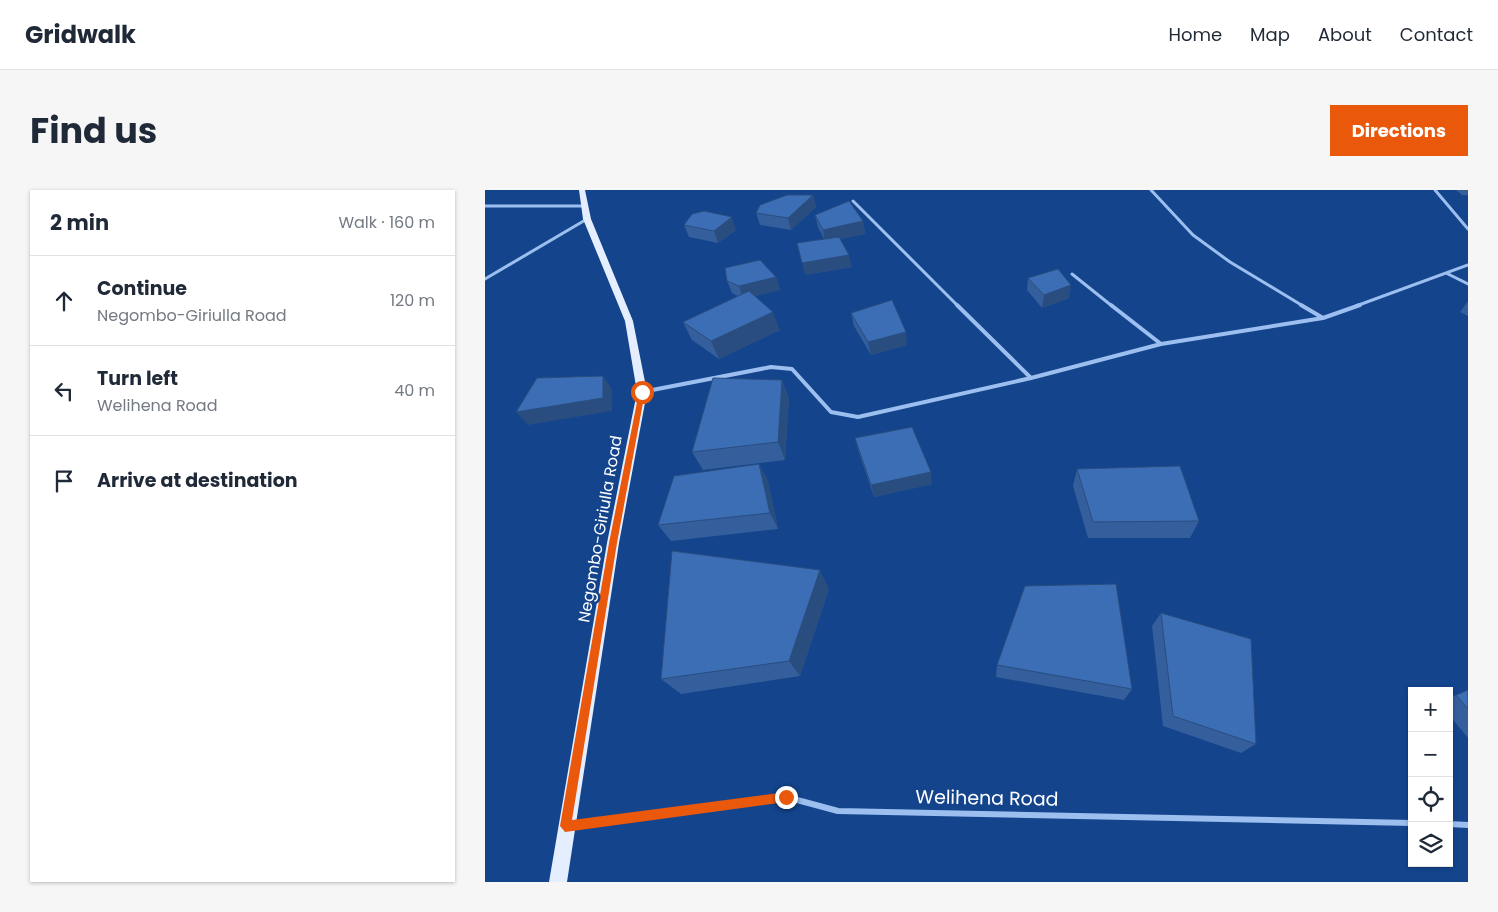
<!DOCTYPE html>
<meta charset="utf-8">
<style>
:root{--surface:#fff;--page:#f6f6f7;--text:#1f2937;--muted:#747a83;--line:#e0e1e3;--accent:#ea580c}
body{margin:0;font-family:Poppins,sans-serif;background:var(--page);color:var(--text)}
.controls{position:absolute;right:15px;bottom:15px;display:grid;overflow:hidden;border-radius:0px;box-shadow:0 1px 4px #0004}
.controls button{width:45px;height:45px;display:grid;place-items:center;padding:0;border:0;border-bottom:1px solid var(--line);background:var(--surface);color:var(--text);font:25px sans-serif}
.stop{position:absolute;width:15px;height:15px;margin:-11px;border:4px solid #ea580c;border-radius:50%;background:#fff}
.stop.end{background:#ea580c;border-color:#fff;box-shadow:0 1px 5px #0008}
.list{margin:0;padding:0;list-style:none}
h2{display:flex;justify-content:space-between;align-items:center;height:65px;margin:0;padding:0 20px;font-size:21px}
h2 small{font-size:16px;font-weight:400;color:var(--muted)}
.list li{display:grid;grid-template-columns:32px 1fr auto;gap:15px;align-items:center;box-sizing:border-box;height:90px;padding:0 20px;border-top:1px solid var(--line)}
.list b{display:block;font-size:19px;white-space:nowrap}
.list p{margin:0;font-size:16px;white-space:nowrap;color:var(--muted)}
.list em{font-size:16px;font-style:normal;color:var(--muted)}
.icon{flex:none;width:28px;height:28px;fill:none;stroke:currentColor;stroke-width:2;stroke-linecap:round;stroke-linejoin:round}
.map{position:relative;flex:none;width:983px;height:692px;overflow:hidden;border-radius:0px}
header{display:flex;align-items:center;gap:30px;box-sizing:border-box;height:70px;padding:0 25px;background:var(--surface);border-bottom:1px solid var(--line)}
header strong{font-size:24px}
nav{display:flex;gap:28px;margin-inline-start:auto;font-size:18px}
.intro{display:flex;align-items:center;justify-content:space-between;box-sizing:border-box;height:120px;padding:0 30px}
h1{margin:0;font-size:35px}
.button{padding:12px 22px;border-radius:0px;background:var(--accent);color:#fff;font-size:18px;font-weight:700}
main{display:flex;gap:30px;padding:0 30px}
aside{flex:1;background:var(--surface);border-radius:0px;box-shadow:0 1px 4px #0004}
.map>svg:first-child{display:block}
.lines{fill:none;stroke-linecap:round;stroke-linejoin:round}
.street-far2{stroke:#9cbff0;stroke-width:3}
.street-far1{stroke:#9cbff0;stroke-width:4}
.street{stroke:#9cbff0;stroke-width:6}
.primary{fill:#e5eeff;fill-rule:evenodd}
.wall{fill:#345f9c}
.shaded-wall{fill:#2a4d7f}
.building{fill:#3c6eb5;stroke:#2a4d7f}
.route{fill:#ea580c}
.labels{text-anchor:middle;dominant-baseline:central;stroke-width:5;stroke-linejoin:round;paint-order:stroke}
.street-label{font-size:16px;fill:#fff;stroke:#13448c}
.near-street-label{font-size:19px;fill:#fff;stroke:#13448c}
</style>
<header>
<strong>Gridwalk</strong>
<nav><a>Home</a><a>Map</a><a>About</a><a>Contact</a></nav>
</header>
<div class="intro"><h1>Find us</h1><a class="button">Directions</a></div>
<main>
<aside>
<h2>2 min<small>Walk · 160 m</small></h2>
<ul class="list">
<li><svg class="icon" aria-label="ahead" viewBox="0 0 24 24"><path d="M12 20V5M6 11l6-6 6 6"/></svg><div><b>Continue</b><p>Negombo-Giriulla Road</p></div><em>120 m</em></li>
<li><svg class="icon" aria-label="left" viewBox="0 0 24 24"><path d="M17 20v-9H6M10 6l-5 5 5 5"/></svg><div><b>Turn left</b><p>Welihena Road</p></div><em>40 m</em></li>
<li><svg class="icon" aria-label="arrive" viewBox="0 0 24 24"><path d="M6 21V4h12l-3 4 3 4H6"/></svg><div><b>Arrive at destination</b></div></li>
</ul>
</aside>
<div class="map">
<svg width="983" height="692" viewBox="0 0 983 692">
<rect width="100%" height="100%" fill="#13448c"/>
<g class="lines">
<path class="street-far2" d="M666 0 708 45 745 72 818 116
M950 0 983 39
M368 11 473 116
M0 16H99
M961 83 983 94
M587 84 627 116
M0 89 102 29
M871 116 983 75"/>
<path class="street-far1" d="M472 115 546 188
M626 115 676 154
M816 115 838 128
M157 202 286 177 307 179 346 222 373 227 546 188 676 154 838 128 875 115"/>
<path class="street" d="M964 634 983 635
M86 636 301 607 353 621 927 633"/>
<path class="primary" d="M94 0H100L106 29 148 131 162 202 134 353 82 692H64L122 353 152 202 140 131 98 29Z"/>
</g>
<path class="wall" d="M971 0H983V5H977Z
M328 5 331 17 306 40 275 35 271 23Z
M330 25 378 31 380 44 355 49 367 77 320 85 339 49 333 37Z
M199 35 251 40 233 53 204 47Z
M291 87 295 100 269 106 295 140 234 169 207 150 198 132 253 106 247 103 242 91Z
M543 88 584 108 557 118 542 100Z
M983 111V126L975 122Z
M366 123 422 155 386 165 369 136Z
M297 190 304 208 300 270 218 280 207 262Z
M370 248 447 294 389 307 373 260Z
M274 274 283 291 293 339 186 351 173 335Z
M592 279 714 331 705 348H603L588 296Z
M344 399 315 486 196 504 176 489Z
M676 423 771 554 756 563 678 536 667 436Z
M512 475 647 499 639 510 511 487Z
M983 500V548L964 525V508Z"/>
<path class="shaded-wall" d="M328 5 331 17 306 40 303 28Z
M247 27 251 40 233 53 229 41Z
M378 31 380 44 340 53 338 40Z
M364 65 367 77 320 85 317 73Z
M291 87 295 100 258 109 254 96Z
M586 95 584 108 557 118 559 105Z
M288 122 295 140 234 169 226 151Z
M421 142 422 155 386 165 383 152Z
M118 186 127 199V221L43 235 31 222Z
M297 190 304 208 300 270 293 252Z
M274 274 283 291 293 339 285 323Z
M446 282 447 294 389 307 386 295Z
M335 380 344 399 315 486 304 471Z"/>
<path class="building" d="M302 5H328L303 28 271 23 275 15Z
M364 11 378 31 338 40 330 25Z
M219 21 247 27 229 41 199 35 207 24Z
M354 47 364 65 317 73 312 53Z
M275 70 291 87 254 96 242 91 240 78Z
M573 79 586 95 559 105 543 88Z
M264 101 288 122 226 151 198 132Z
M407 110 421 142 383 152 366 123Z
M118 186V208L31 222 52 188Z
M228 188 297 190 293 252 207 262Z
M427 237 446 282 386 295 370 248Z
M274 274 285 323 173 335 189 286Z
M695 276 714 331 608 332 592 279Z
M187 361 335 380 304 471 176 489Z
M631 394 647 499 512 475 540 396Z
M676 423 766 449 771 554 688 526Z
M983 500V519L971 505Z"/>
<path class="route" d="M157 200 160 202 132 353 87 630 301 602 306 607 301 612 80 642 75 636 124 353 154 202Z"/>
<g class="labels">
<g class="street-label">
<text transform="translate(115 339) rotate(-80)">Negombo-Giriulla Road</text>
</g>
<g class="near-street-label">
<text transform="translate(502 608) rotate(1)">Welihena Road</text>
</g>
</g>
</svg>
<div class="controls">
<button>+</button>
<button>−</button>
<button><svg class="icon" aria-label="locate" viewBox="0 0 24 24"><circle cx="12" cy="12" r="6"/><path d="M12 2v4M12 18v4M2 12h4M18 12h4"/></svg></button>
<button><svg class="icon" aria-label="layers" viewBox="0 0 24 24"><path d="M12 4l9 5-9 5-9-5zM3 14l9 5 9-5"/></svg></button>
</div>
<div class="stop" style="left:157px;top:202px"></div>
<div class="stop end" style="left:301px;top:607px"></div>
</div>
</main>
